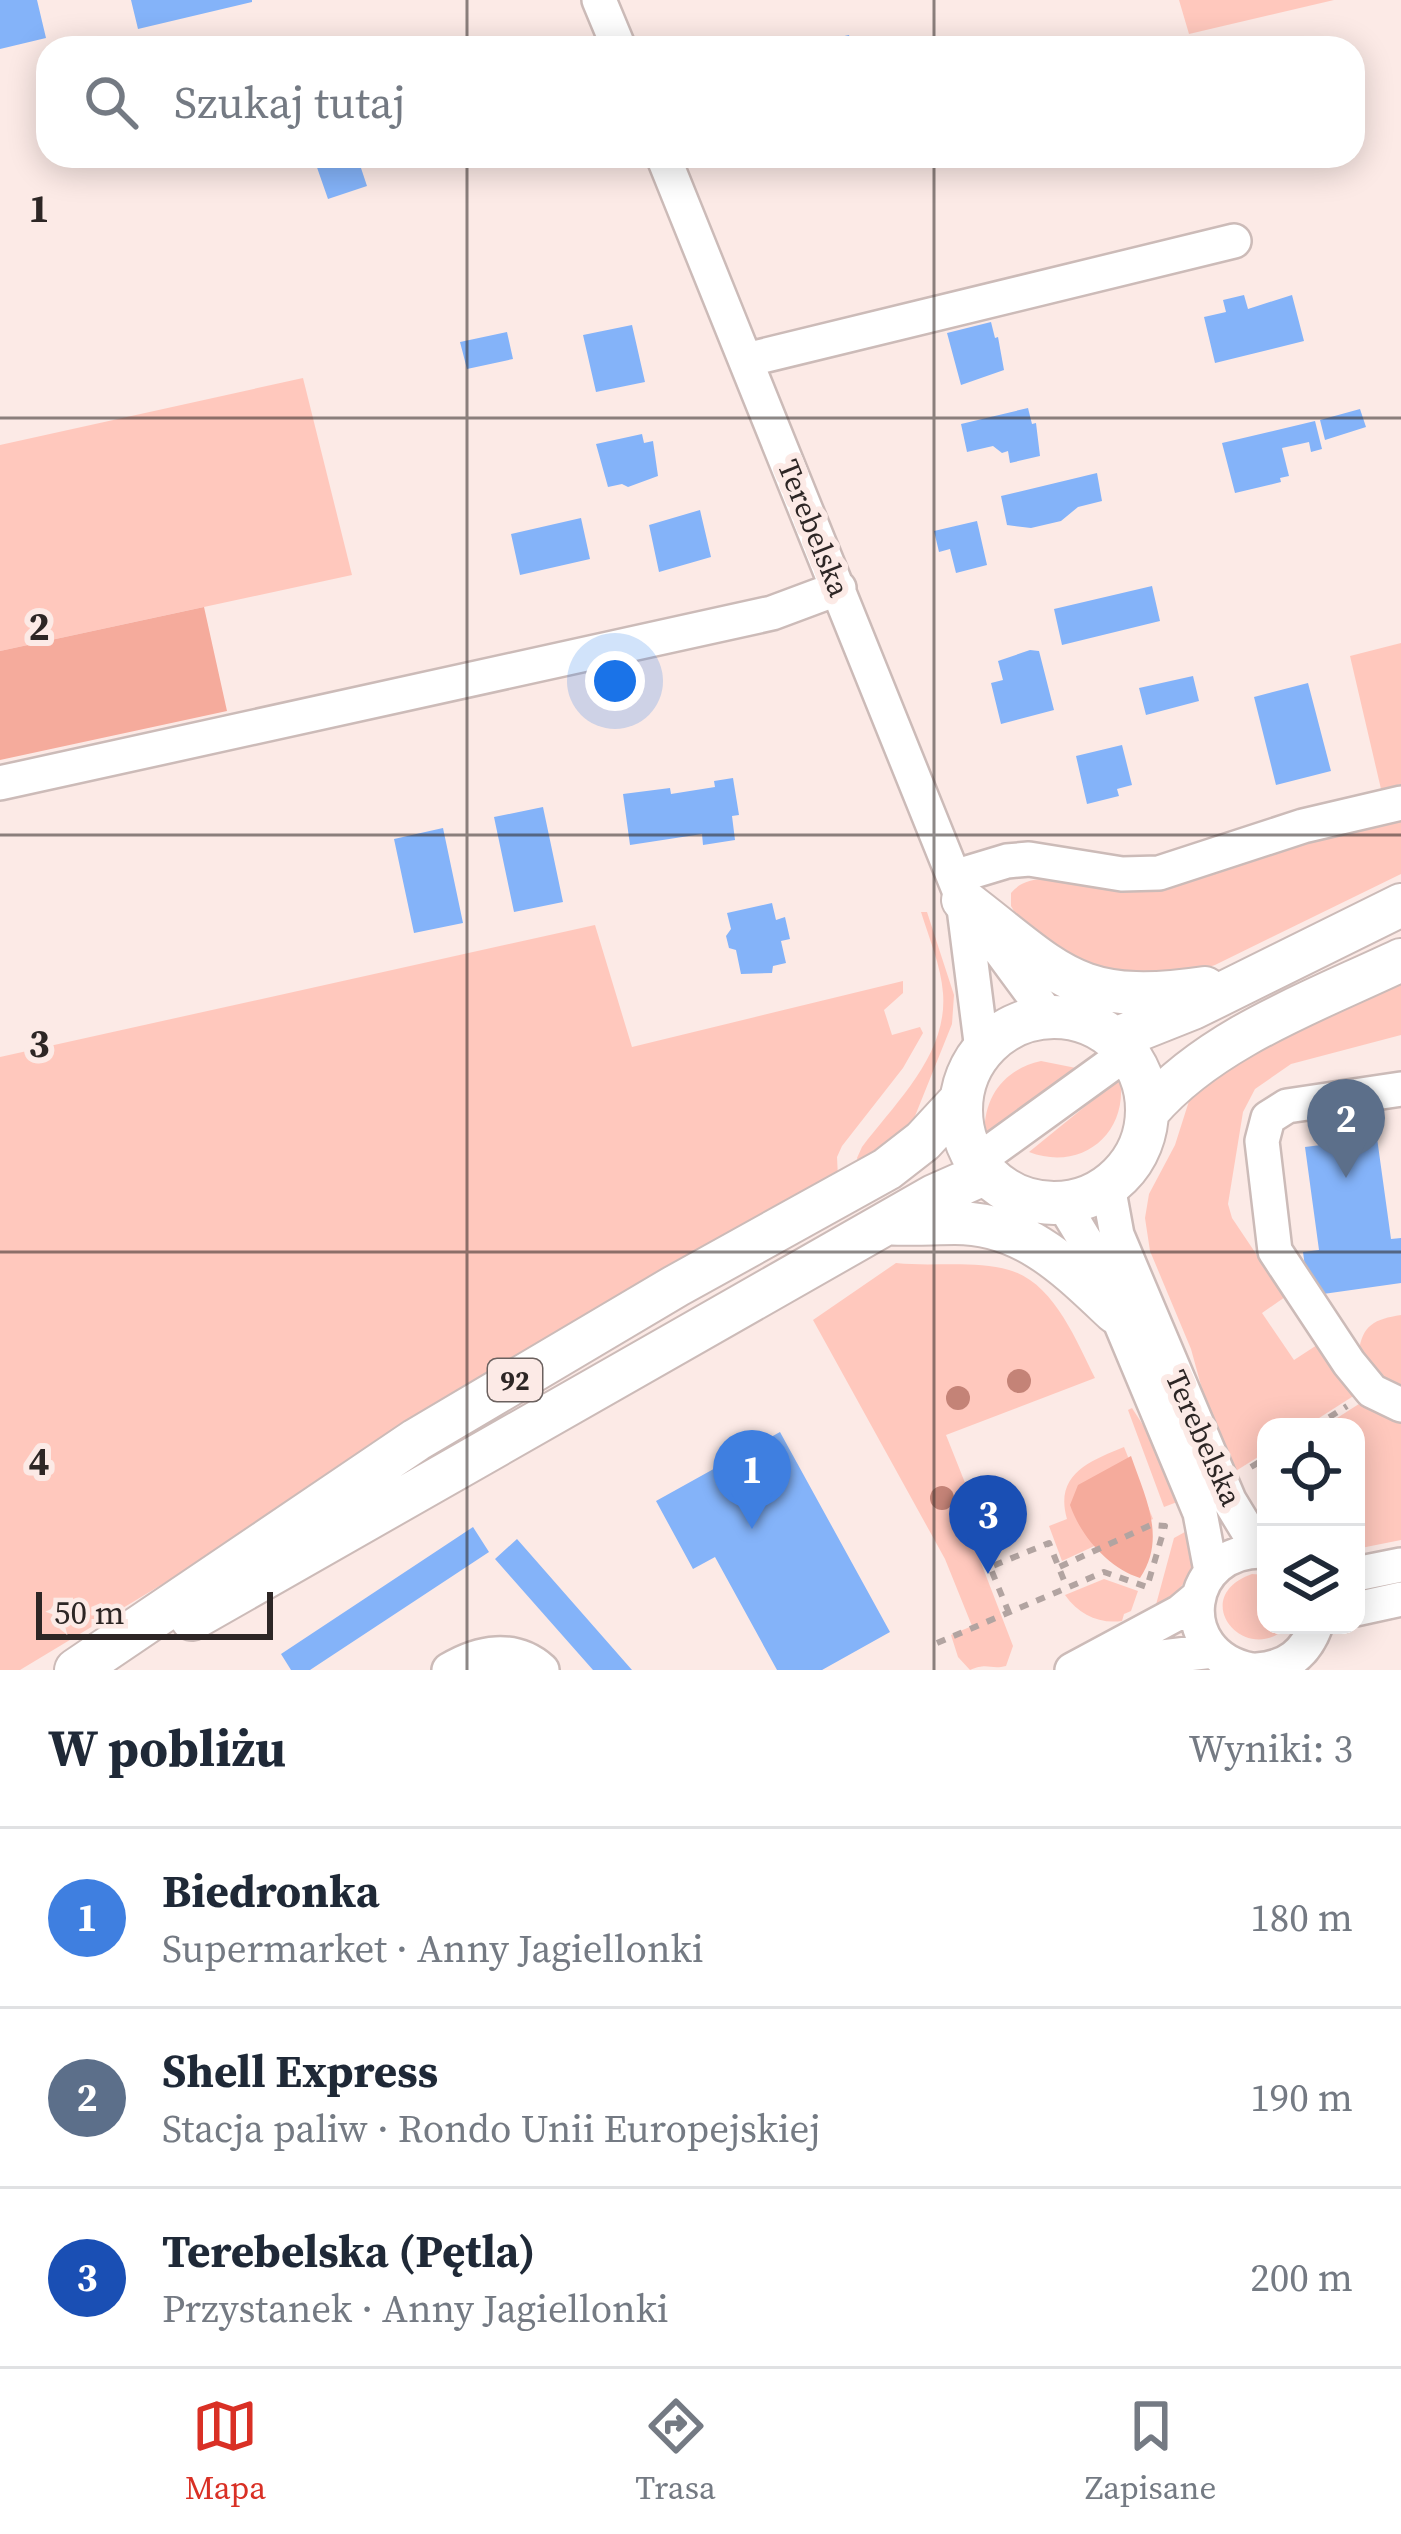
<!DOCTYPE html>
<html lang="pl">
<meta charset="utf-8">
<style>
:root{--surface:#fff;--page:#f2f2f3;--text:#1f2937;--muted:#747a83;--line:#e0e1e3;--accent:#d93025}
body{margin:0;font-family:"Source Serif 4",serif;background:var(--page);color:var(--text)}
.controls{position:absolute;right:36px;bottom:36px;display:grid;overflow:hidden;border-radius:24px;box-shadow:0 6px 30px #0003}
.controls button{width:108px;height:108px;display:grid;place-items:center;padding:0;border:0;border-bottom:3px solid var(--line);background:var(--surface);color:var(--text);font:60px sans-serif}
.scale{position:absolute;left:36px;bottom:30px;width:237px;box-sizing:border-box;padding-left:12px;border:6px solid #2d2625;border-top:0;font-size:33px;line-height:42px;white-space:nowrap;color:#2d2625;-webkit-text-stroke:9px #fceae6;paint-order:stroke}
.you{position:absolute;left:615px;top:681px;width:42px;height:42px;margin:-30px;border:9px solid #fff;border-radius:50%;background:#1a73e8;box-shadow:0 0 0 18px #1a73e833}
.badge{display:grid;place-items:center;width:78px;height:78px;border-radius:50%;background:var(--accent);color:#fff;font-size:39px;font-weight:700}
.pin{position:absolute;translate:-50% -99px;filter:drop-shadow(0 3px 6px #0008)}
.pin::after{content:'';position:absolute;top:63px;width:42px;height:36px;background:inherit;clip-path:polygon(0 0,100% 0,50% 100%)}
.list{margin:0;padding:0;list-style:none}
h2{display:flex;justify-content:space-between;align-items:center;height:156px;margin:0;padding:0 48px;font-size:51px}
h2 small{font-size:39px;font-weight:400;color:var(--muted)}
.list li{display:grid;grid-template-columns:78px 1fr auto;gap:36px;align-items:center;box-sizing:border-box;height:180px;padding:0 48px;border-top:3px solid var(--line)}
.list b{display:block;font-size:45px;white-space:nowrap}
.list p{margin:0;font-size:39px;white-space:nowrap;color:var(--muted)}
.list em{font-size:39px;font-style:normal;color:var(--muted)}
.icon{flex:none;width:66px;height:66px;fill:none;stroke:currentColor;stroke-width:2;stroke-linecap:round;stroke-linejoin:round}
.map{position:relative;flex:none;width:1401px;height:1670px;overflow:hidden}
.search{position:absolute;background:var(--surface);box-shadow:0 6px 30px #0003;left:36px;right:36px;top:36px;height:132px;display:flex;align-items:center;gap:30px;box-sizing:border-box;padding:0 42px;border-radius:36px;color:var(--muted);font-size:45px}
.sheet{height:696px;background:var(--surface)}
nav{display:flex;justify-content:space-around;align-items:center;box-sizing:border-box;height:168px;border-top:3px solid var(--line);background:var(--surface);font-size:33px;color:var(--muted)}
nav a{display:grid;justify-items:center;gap:6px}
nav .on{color:var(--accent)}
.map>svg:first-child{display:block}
.green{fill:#ffc8bd}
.forest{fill:#f5ab9c}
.building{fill:#84b3f9}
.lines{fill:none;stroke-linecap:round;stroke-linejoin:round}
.minor-casing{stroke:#ccbbb8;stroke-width:38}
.major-casing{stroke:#ccbbb8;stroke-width:46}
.path{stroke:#b2a4a1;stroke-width:6;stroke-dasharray:9 9;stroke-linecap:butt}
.minor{stroke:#fff;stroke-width:33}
.major{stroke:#fff;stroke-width:42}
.tree{fill:#c48377}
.grid{fill:none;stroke:#2d2625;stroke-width:3;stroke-opacity:0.55}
.labels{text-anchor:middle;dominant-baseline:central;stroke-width:12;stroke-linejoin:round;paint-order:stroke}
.shield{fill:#fceae6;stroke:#6b615f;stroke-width:3}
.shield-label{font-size:27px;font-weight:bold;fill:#2d2625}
.street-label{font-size:30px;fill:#2d2625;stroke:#fceae6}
.grid-label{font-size:39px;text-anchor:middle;font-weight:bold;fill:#2d2625;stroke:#fceae6;stroke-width:12;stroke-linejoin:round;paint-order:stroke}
</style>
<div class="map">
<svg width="1401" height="1670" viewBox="0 0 1401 1670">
<rect width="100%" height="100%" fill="#fceae6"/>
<path class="green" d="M1179 0H1334L1189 34Z
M303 378 352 575 0 651V445Z
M1401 643V784L1381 789 1350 656Z
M1401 812V874L1215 965 1163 982 1072 966 1022 925 1011 906V893C1039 858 1109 902 1150 887L1153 891Z
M921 912H927L954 995 952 1024 909 1131 860 1168 857 1158 862 1147C896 1102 948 1054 943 993 941 966 929 938 921 912Z
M595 925 632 1047 903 981V993L884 1010 892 1035 920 1027 923 1033 903 1068 842 1146 837 1157 838 1177 20 1670H0V1057Z
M1401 978V1035L1291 1064 1255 1089 1243 1112 1228 1204 1232 1218 1285 1297 1262 1313 1294 1360 1317 1345 1355 1395 1305 1427H1266V1452L1231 1474 1210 1418 1191 1349 1150 1251 1145 1218 1149 1194 1175 1145 1189 1101 1212 1072Z
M1041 1061 1076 1068 985 1142C981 1101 1001 1070 1041 1061Z
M1120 1078C1129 1134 1081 1172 1029 1152Z
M896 1263C931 1267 975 1260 1009 1270 1053 1282 1076 1340 1095 1378L946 1435 981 1523 968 1529 1013 1646 1006 1666C990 1670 988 1662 970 1670L958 1657 951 1635 972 1626 945 1559 813 1320Z
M1401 1315V1389L1374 1376 1359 1352C1362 1325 1375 1319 1401 1315Z
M1362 1402 1401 1421V1540L1356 1549V1427H1323Z
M1132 1408 1172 1470 1185 1499 1164 1507 1128 1410Z
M1124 1447 1153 1519 1062 1561 1049 1526 1067 1519C1054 1474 1090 1461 1124 1447Z
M1194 1527C1197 1570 1188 1586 1154 1612L1174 1538Z
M1252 1574 1266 1575V1625H1289C1248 1670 1185 1598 1252 1574Z
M1104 1579 1138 1591 1131 1611 1124 1614 1122 1621C1099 1624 1079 1615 1065 1595Z"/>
<path class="forest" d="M204 607 227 711 0 760V651Z
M1131 1456C1145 1497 1167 1538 1140 1578 1109 1568 1081 1537 1070 1505L1078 1485Z"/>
<path class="building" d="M0 0H37L46 38 0 49Z
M131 0H252V2L138 29Z
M849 35 852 48H800V46Z
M313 156H357L367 186 328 199Z
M1244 295 1248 309 1292 295 1304 341 1215 363 1204 317 1226 312 1223 300Z
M991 322 995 338 998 337 1004 370 961 385 947 333Z
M632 325 645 382 596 392 583 335Z
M507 332 513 359 467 369 460 342Z
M1028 408 1032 424 1036 423 1040 456 1010 463 1008 451 1002 453 993 446 967 452 961 424Z
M1360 409 1366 427 1325 440 1320 420Z
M1315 421 1322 449 1311 452 1309 442 1282 448 1289 476 1280 478 1281 482 1235 493 1222 443Z
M642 434 644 443 653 441 658 476 628 487 622 484 608 487 596 444Z
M1097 473 1102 501 1078 507 1061 521 1031 528 1007 525 1001 496Z
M700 510 711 557 659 572 649 525Z
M581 518 590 559 520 575 511 534Z
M977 521 987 565 956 573 950 549 939 552 934 531Z
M1152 586 1160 621 1062 645 1054 609Z
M1030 650 1039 651 1054 710 1001 724 991 683 1003 680 998 661Z
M1193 676 1199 701 1146 715 1139 688Z
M1308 683 1331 771 1276 785 1254 697Z
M1122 745 1132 785 1117 789 1119 796 1087 804 1076 756Z
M733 778 739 815 732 816 735 840 703 845 702 834 630 845 623 794 670 788 671 794 715 787 714 781Z
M543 807 563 902 514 912 494 817Z
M443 828 463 923 414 933 394 839Z
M772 903 776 920 785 917 790 939 781 941 786 963 773 966 772 973 741 974 736 950 729 948 726 936 731 929 727 913Z
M1377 1138 1391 1239 1401 1238V1283L1309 1296 1303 1252 1319 1250 1305 1147Z
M780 1432 890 1632 822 1670H777L715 1557 693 1569 656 1501Z
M473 1527 489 1552 310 1670H291L281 1654Z
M517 1539 632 1670H593L495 1559Z"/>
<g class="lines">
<g class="minor-casing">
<path id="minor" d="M599 0 619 48
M663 156 963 900 1050 1018
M746 360 1234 241
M0 783 772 613 839 588
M954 877 1007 861 1029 859 1122 874 1159 873 1303 826 1401 803
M964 908 982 1050
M1401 1089 1287 1106 1268 1118 1262 1141 1275 1251 1349 1363 1372 1391 1401 1405
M976 1162 1128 1052
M1108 1186 1117 1235 1229 1500 1249 1533 1266 1549
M1062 1202 1088 1245 1200 1513 1211 1571
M1356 1574 1401 1565
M1356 1609 1401 1599
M1094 1665 1213 1651
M449 1670C479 1652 514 1645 542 1670
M1072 1670 1180 1612 1198 1597
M1251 1670C1171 1654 1184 1547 1266 1551
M1257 1670C1287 1668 1306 1653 1316 1625"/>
</g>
<g class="major-casing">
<path id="major" d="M963 900C1059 973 1075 1007 1205 988
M961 1110a93 93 0 1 1 186 0a93 93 0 1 1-186 0Z
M1115 1039 1193 1008 1401 905
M1149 1110C1211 1038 1317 1000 1401 960
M888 1223C911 1225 932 1223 955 1223 1025 1223 1067 1267 1115 1312
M192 1619 934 1196 986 1173
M76 1670 416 1440 676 1286 887 1169 923 1141 959 1102"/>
</g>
<path class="path" d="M1314 1427 1347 1406
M1251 1467 1266 1458
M1009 1613 990 1567 1049 1543 1067 1588
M937 1643 1104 1572 1147 1587 1165 1526 1151 1525 1059 1567"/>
<use href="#minor" class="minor"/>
<use href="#major" class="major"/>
</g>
<g class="tree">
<circle cx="1019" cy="1381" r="12"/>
<circle cx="958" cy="1398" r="12"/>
<circle cx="942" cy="1498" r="12"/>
</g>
<path class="grid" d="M467 0V48M934 0V48M467 156V1670M934 156V1670M0 418H1401M0 835H1401M0 1252H1401"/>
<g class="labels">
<rect class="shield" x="488" y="1359" width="54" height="42" rx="9"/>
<g class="shield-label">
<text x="515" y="1380">92</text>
</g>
<g class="street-label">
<text transform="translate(814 528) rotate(68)">Terebelska</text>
<text transform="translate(1204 1438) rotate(66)">Terebelska</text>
</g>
</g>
<g class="grid-label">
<text x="39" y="222">1</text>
<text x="39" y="640">2</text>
<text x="39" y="1057">3</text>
<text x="39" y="1475">4</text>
</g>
</svg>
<div class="controls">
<button><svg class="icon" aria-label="locate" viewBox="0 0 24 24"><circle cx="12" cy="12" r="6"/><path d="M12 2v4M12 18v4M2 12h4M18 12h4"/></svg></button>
<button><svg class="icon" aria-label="layers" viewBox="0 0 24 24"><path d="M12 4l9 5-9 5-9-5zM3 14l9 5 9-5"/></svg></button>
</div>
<div class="scale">50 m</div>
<div class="you"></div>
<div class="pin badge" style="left:752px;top:1529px;background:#3f7fe0">1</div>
<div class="pin badge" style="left:1346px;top:1178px;background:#5c6f8a">2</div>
<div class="pin badge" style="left:988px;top:1574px;background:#1a4fb4">3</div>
<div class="search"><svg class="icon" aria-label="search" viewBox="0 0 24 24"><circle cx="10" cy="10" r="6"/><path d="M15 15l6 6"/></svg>Szukaj tutaj</div>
</div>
<section class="sheet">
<h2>W pobliżu<small>Wyniki: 3</small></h2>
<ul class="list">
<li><span class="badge" style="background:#3f7fe0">1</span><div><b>Biedronka</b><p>Supermarket · Anny Jagiellonki</p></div><em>180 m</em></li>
<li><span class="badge" style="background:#5c6f8a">2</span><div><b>Shell Express</b><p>Stacja paliw · Rondo Unii Europejskiej</p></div><em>190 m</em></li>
<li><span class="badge" style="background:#1a4fb4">3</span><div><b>Terebelska (Pętla)</b><p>Przystanek · Anny Jagiellonki</p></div><em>200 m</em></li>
</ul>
</section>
<nav>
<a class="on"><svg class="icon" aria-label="map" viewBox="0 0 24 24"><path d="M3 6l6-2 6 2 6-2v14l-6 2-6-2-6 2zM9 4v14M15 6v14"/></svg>Mapa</a>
<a><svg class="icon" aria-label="directions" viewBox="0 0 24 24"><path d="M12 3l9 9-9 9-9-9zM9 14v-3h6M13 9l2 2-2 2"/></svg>Trasa</a>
<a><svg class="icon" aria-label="saved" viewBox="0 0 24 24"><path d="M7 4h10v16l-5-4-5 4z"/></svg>Zapisane</a>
</nav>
